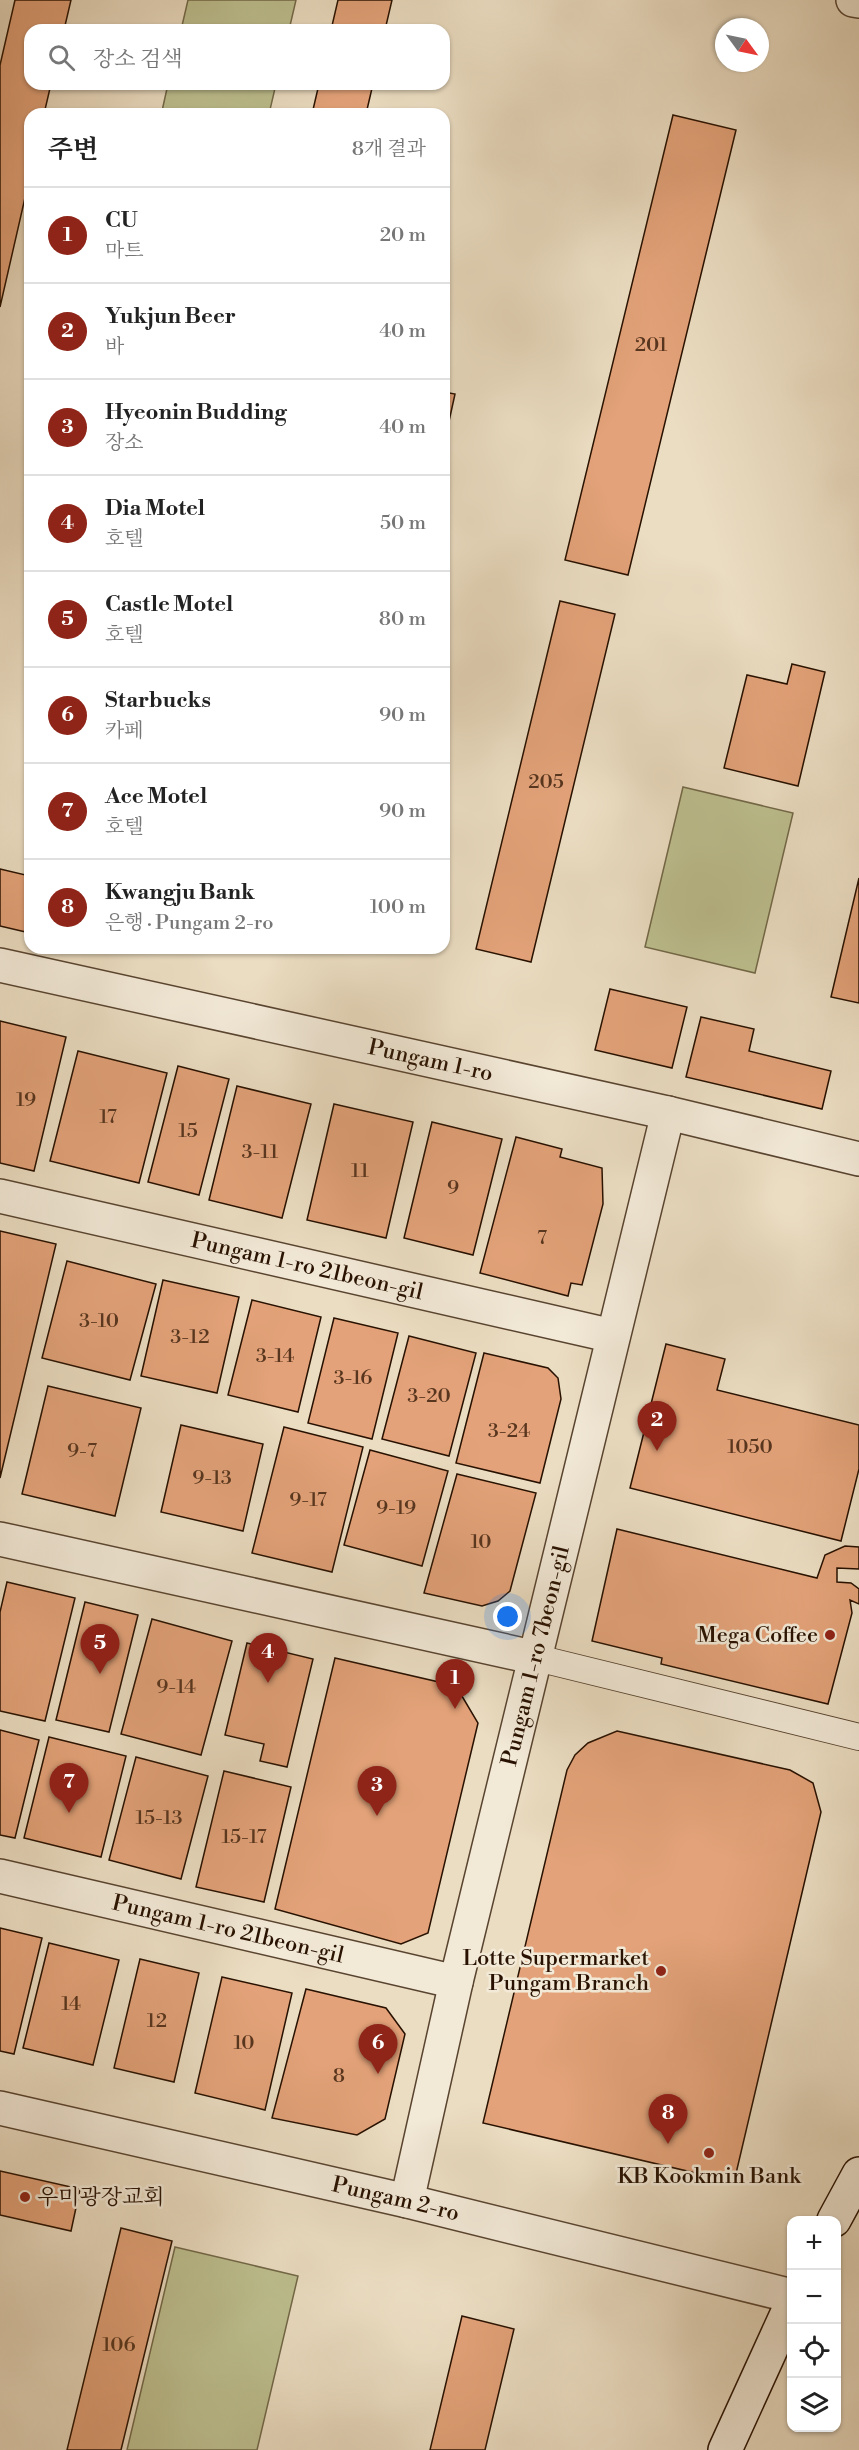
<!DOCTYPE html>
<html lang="ko">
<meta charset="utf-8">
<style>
:root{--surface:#fff;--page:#f2f2f2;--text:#222;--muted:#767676;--line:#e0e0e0;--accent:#8f2418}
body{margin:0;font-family:"Libre Bodoni","Noto Serif KR",serif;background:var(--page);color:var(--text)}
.controls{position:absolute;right:18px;bottom:18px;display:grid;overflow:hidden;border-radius:12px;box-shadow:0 2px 4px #0004}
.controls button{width:54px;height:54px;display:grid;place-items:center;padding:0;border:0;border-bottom:2px solid var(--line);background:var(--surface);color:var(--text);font:30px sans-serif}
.compass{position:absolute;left:715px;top:18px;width:54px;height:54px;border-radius:50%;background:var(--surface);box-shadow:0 2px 4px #0004;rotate:123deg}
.you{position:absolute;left:508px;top:1617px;width:21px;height:21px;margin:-15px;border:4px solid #fff;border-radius:50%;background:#1a73e8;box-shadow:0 0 0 9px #1a73e833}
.badge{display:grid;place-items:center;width:39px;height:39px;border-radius:50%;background:var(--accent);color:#fff;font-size:20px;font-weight:700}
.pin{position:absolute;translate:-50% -50px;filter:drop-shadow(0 2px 3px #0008)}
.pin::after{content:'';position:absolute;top:32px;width:21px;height:18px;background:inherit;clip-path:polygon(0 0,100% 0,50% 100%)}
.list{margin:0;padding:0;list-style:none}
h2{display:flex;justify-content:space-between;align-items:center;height:78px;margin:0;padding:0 24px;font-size:26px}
h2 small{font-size:20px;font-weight:400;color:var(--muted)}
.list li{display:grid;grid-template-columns:39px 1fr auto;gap:18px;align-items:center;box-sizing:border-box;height:96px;padding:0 24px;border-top:2px solid var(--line)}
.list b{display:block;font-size:22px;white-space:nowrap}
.list p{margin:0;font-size:20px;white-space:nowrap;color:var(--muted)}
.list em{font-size:20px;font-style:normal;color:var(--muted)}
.icon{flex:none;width:33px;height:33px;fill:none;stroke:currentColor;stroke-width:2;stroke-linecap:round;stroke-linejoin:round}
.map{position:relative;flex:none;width:859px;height:2450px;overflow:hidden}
.search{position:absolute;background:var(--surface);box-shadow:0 2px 4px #0004;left:24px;top:24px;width:426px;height:66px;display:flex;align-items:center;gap:15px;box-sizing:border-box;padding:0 21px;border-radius:18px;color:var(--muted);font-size:22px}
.panel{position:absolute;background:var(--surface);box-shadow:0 2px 4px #0004;left:24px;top:108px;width:426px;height:846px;border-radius:18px}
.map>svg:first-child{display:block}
.green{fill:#bdbf8f;stroke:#726848;stroke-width:1.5}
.building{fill:#e3a279;stroke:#281100;stroke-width:1.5}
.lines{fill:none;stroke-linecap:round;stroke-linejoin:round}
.pedestrian-casing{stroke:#594430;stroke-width:28}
.minor-casing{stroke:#594430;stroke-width:36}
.tertiary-casing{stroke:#594430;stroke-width:36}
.secondary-casing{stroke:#281100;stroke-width:36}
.pedestrian{stroke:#f2e9d7;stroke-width:26}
.minor{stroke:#f2e9d7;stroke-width:33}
.tertiary{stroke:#f2e9d7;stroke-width:33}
.secondary{stroke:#f2e9d7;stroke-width:33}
.poi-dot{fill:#8f2418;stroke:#f2e9d7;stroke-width:2}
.labels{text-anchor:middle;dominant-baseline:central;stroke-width:5;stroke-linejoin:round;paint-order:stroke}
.number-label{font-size:20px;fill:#57351e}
.street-label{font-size:22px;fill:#281100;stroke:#f2e9d7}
.poi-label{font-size:22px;fill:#281100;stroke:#f2e9d7;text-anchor:end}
</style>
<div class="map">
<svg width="859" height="2450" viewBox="0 0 859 2450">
<rect width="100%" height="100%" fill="#ebddc2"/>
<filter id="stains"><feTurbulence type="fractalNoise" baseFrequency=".00333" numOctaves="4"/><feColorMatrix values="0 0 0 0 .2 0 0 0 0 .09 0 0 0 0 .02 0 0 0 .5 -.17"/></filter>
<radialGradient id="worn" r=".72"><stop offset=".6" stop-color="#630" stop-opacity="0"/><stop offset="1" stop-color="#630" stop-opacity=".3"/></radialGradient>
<path class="green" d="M188 0H296L289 30H181Z
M168 84H276L269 114H176L162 111Z
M683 787 793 813 755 973 645 947Z
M175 2247 298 2276 257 2450H127Z"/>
<path class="building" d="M15 0H71L64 30H30V84H51L44 114H30V176L0 307V65Z
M338 0H392L385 30H331Z
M319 84H373L366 114H312Z
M673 115 736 130 628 575 565 560Z
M444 392 455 394 444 444Z
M560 601 615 614 531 962 476 949Z
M792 664 825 672 798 786 724 768 747 675 787 684Z
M0 869 30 876V933L0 926Z
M859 878V1003L831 997Z
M610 989 687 1007 672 1068 595 1050Z
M701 1017 754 1029 749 1051 831 1071 822 1109 686 1077Z
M0 1021 66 1037 34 1171 0 1163Z
M78 1051 167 1073 139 1183 50 1161Z
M178 1066 229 1079 199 1195 148 1182Z
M237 1086 311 1104 282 1218 209 1200Z
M334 1104 413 1122 386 1238 307 1220Z
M432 1122 502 1139 473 1255 404 1238Z
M516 1137 562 1149 560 1157 602 1168 603 1204 582 1285 571 1283 568 1296 480 1273Z
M0 1231 56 1244 0 1478Z
M67 1261 156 1284 130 1380 42 1358Z
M163 1280 239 1297 217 1393 141 1376Z
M252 1300 321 1317 298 1412 228 1395Z
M334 1318 398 1333 372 1439 308 1423Z
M409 1336 476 1353 449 1456 382 1439Z
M666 1344 725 1359 717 1390 859 1425V1469L841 1541 630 1488Z
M484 1353 548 1368 558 1378 561 1399 540 1483 456 1463Z
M48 1386 141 1408 115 1516 22 1494Z
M181 1425 263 1444 243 1531 161 1512Z
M284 1427 363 1447 332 1572 252 1553Z
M370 1450 448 1471 422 1566 344 1545Z
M457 1474 536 1493 510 1591 498 1601 482 1606 424 1593Z
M617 1529 817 1578 825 1555 845 1546 859 1547V1569L837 1568V1582L851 1583 859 1589V1604L850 1600 852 1613 828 1704 661 1664 662 1658 592 1641Z
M7 1582 75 1598 45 1721 0 1711V1612Z
M85 1602 138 1615 109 1732 56 1720Z
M152 1619 232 1641 201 1755 121 1734Z
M247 1643 313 1659 287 1767 260 1761 264 1744 225 1735Z
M335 1658 456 1686 478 1723 428 1933 401 1944 275 1909Z
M0 1730 39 1740 15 1838 0 1835Z
M617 1731 790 1770 813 1783 821 1812 734 2182 483 2123 567 1770 575 1755 588 1743Z
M49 1737 126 1756 101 1857 24 1838Z
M136 1757 208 1776 181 1879 109 1860Z
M224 1771 291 1787 264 1902 196 1887Z
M0 1928 42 1938 14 2054 0 2051Z
M49 1943 119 1960 93 2065 23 2048Z
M140 1959 199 1973 174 2082 114 2068Z
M222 1977 292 1993 265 2110 195 2093Z
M306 1989 386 2008 405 2034 385 2119 357 2135 272 2118Z
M0 2171 80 2189 71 2231 0 2215Z
M121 2228 172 2241 121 2450H67Z
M462 2316 514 2329 485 2450H430Z"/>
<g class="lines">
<g class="pedestrian-casing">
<path id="pedestrian" d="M537 1658 859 1737"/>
</g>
<g class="minor-casing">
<g id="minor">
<path id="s1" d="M0 965 668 1113 859 1159"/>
<path id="s2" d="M0 1196 613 1336"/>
<path d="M0 1539 537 1658"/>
<path id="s3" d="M0 1876 456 1982"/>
<path id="s4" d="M0 2108 407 2201 792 2296"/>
<path id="s5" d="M407 2201 456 1982 668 1113"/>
</g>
</g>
<g class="tertiary-casing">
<path id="tertiary" d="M853 0 859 1"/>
</g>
<g class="secondary-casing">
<path id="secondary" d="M834 2220 859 2174
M725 2450 792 2303"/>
</g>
<use href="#pedestrian" class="pedestrian"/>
<use href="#minor" class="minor"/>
<use href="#tertiary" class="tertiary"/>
<use href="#secondary" class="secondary"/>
</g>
<g class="poi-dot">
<circle cx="830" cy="1635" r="6"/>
<circle cx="661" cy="1971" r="6"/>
<circle cx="709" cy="2153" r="6"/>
<circle cx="25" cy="2197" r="6"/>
</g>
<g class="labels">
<g class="number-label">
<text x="651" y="345">201</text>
<text x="546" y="782">205</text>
<text x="26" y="1100">19</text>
<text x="108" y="1117">17</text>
<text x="188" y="1131">15</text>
<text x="260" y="1152">3-11</text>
<text x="360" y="1171">11</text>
<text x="453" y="1188">9</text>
<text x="542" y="1238">7</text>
<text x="99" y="1321">3-10</text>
<text x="190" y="1337">3-12</text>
<text x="275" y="1356">3-14</text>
<text x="353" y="1378">3-16</text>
<text x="429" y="1396">3-20</text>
<text x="509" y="1431">3-24</text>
<text x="750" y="1447">1050</text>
<text x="82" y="1451">9-7</text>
<text x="212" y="1478">9-13</text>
<text x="308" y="1500">9-17</text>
<text x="396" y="1508">9-19</text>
<text x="481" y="1542">10</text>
<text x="176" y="1687">9-14</text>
<text x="159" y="1818">15-13</text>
<text x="244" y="1837">15-17</text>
<text x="71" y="2004">14</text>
<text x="157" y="2021">12</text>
<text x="244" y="2043">10</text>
<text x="339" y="2076">8</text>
<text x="119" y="2345">106</text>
</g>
<g class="street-label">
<text stroke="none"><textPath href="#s1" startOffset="441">Pungam 1-ro</textPath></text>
<text stroke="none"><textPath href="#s2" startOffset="315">Pungam 1-ro 21beon-gil</textPath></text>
<text stroke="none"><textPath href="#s5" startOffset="560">Pungam 1-ro 7beon-gil</textPath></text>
<text stroke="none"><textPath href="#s3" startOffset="234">Pungam 1-ro 21beon-gil</textPath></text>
<text stroke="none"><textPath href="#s4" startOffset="406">Pungam 2-ro</textPath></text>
</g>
<g class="poi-label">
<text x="818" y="1635">Mega Coffee</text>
<text x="649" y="1958">Lotte Supermarket<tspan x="649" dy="25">Pungam Branch</tspan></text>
<text x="709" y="2176" text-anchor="middle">KB Kookmin Bank</text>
<text x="37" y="2197" text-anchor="start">우미광장교회</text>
</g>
</g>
<rect width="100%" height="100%" filter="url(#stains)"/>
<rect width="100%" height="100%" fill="url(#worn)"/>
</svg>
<div class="controls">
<button>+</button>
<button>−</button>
<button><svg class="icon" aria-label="locate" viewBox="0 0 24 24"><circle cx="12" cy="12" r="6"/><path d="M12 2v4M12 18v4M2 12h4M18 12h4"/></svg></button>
<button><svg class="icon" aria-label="layers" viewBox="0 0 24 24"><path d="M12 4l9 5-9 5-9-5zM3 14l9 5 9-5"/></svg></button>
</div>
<svg class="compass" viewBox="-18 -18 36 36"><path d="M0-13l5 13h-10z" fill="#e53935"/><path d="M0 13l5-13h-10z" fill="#767676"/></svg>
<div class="you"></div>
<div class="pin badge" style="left:455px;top:1709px">1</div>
<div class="pin badge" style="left:657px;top:1451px">2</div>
<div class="pin badge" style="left:377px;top:1816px">3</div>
<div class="pin badge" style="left:268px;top:1683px">4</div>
<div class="pin badge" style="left:100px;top:1674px">5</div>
<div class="pin badge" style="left:378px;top:2074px">6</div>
<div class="pin badge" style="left:69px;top:1813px">7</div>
<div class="pin badge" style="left:668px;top:2144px">8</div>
<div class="search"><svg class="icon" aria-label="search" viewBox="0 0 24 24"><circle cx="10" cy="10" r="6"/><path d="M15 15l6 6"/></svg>장소 검색</div>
<section class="panel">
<h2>주변<small>8개 결과</small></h2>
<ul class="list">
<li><span class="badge">1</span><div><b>CU</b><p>마트</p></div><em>20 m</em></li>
<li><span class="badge">2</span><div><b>Yukjun Beer</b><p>바</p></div><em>40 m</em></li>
<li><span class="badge">3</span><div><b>Hyeonin Budding</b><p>장소</p></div><em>40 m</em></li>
<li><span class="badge">4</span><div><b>Dia Motel</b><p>호텔</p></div><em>50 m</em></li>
<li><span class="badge">5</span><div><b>Castle Motel</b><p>호텔</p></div><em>80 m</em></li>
<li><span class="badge">6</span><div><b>Starbucks</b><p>카페</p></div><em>90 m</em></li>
<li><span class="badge">7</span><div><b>Ace Motel</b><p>호텔</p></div><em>90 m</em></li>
<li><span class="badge">8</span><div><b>Kwangju Bank</b><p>은행 · Pungam 2-ro</p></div><em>100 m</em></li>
</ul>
</section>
</div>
